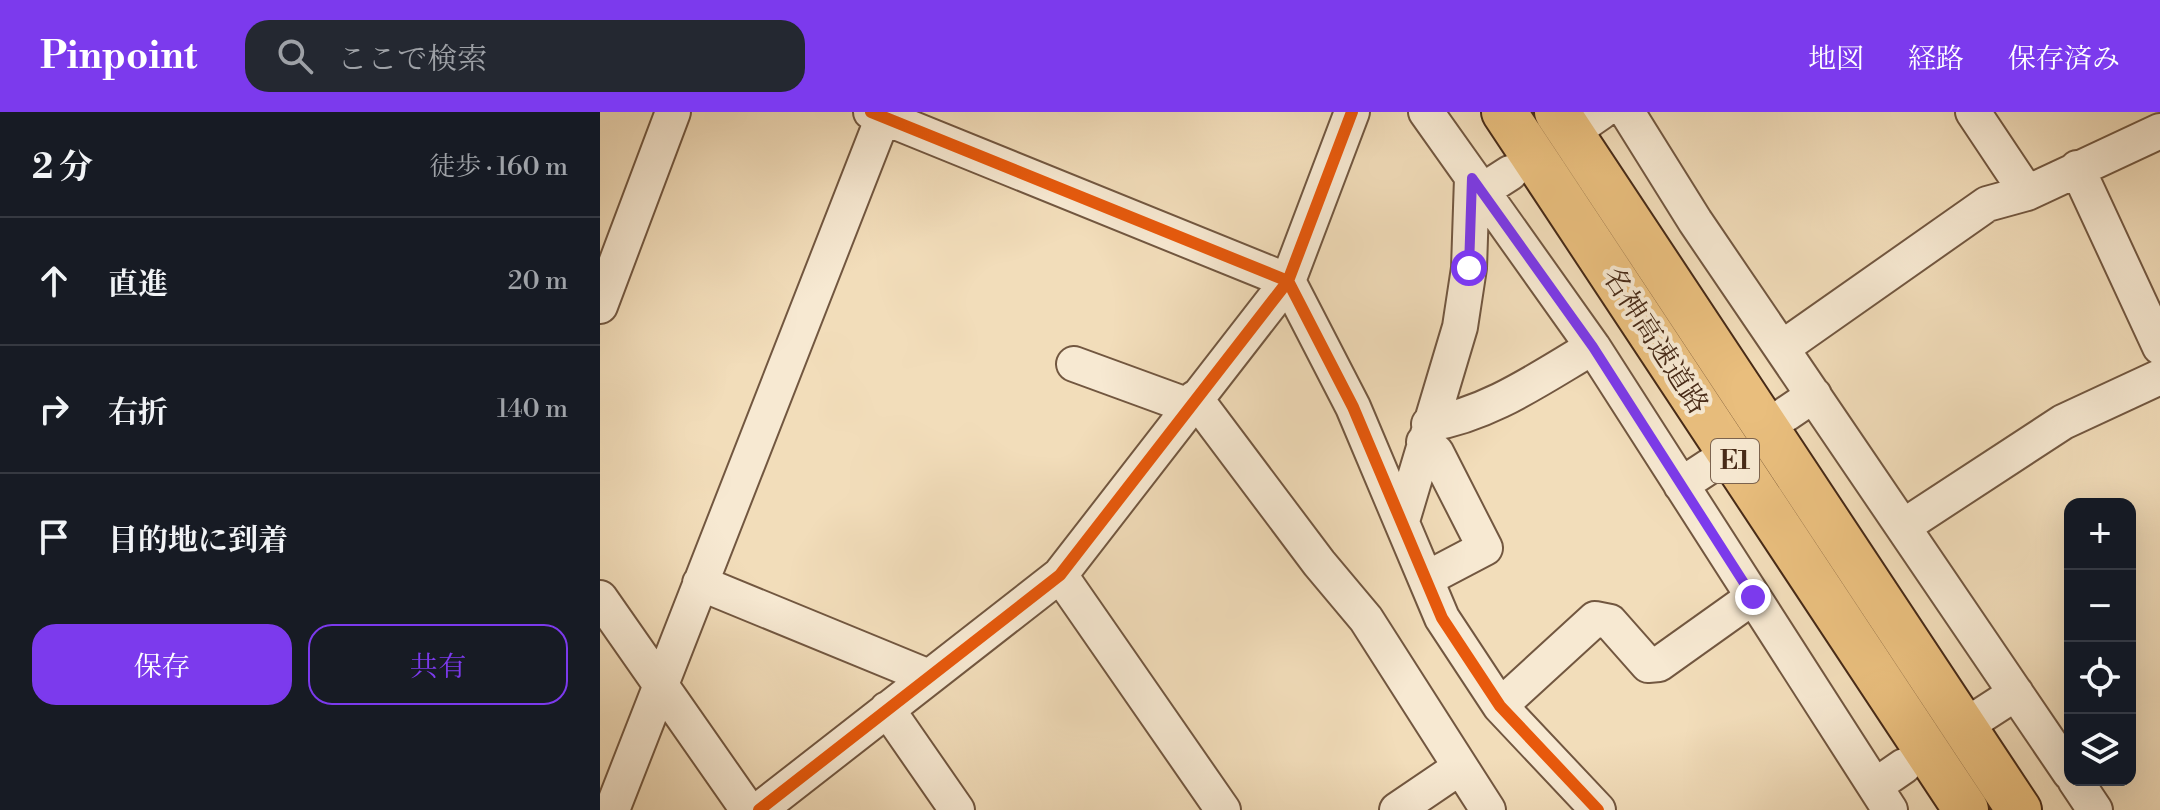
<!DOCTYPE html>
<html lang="ja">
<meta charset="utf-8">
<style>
:root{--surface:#171b24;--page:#242831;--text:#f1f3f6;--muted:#9ea1a6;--line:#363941;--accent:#7c3aed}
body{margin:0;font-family:"Libre Bodoni","Noto Serif JP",serif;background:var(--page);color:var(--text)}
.controls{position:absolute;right:24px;bottom:24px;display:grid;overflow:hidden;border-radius:16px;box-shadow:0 8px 32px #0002}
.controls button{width:72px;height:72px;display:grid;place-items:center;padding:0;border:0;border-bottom:2px solid var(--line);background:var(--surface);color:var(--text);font:40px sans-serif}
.stop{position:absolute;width:24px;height:24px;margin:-18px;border:6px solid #7c3aed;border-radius:50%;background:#fff}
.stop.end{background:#7c3aed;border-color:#fff;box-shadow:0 2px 8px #0008}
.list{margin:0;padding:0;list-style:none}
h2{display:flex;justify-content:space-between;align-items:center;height:104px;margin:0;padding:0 32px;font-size:34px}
h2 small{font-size:26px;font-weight:400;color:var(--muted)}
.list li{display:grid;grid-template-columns:52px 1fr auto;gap:24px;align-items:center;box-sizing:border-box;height:128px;padding:0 32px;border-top:2px solid var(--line)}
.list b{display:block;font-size:30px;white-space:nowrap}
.list em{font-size:26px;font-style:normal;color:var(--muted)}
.actions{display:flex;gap:16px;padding:24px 32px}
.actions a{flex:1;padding:18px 0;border:2px solid var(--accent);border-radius:24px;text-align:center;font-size:28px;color:var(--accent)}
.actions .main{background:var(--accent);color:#fff}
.icon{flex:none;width:44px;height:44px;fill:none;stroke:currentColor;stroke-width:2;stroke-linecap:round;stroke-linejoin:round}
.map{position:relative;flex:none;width:1560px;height:698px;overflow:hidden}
header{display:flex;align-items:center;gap:48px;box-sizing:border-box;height:112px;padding:0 40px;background:var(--accent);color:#fff}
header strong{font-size:38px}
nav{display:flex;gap:44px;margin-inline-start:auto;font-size:28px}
.search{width:560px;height:72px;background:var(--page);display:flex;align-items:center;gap:20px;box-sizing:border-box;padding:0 28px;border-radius:24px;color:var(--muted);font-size:30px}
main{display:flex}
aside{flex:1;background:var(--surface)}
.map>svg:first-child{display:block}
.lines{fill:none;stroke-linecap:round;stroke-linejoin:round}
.minor-casing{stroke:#725740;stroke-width:38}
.highway-casing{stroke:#472a17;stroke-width:48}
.minor{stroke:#f7e9d2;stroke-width:34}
.highway{stroke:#e9be7d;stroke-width:44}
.cycleway-casing{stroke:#f7e9d2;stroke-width:17}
.cycleway{stroke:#e8590c;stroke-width:12}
.route{stroke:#7c3aed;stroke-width:10}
.labels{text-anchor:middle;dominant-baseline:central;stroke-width:8;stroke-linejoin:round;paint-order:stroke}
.shield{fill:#f7e9d2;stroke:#7c634f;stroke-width:2}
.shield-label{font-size:26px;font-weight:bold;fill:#472a17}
.street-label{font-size:28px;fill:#472a17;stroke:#f7e9d2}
</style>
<header>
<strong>Pinpoint</strong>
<div class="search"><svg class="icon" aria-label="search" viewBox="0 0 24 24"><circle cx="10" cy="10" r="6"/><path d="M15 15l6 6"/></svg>ここで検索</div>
<nav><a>地図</a><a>経路</a><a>保存済み</a></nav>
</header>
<main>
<aside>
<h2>2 分<small>徒歩 · 160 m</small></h2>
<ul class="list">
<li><svg class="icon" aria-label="ahead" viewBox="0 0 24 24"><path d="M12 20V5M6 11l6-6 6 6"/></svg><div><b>直進</b></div><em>20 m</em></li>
<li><svg class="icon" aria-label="right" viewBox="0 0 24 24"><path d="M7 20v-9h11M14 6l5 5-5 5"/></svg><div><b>右折</b></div><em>140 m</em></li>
<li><svg class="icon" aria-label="arrive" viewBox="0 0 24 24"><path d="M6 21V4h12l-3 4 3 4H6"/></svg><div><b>目的地に到着</b></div></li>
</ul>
<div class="actions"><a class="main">保存</a><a>共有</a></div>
</aside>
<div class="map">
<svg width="1560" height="698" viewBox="0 0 1560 698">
<rect width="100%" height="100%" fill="#f2ddba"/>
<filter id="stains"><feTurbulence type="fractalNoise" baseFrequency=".0025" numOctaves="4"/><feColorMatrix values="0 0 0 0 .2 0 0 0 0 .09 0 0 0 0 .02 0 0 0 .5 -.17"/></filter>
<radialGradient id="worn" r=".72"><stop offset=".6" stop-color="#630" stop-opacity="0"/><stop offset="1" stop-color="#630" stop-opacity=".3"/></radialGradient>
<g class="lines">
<g class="minor-casing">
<path id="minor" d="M271 0 688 169 753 295 842 506 900 594 998 698
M826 0 993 235 1290 698
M1027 0 1095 109 1470 661
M1373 0 1427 81
M988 9 1001 0
M1477 56 1560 235
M882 79 910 61
M0 194 73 0
M1182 236 1387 92 1427 81 1560 19
M474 252 589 294
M595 286 719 451 766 507 888 698
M1186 302 1214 283
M829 312C890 302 940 266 993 235
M824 330 836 340 885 436 826 467
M1081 373 1110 354
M802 409 860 215 869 156 872 66
M1304 414 1463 310 1560 265
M460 463 623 698
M100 471 329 565
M0 486 148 698
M900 594 995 507 1010 510 1048 553 1059 552 1153 485
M287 597 357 698
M1382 603 1416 581
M1475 668 1495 698
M1275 674 1304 654
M12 698 285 0
M159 698 460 463 688 169 752 0
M797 698 859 656"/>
</g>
<g class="highway-casing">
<path id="highway" d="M904 0 1366 698
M957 0 1419 698"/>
</g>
<use href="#minor" class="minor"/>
<use href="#highway" class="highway"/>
<g class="cycleway-casing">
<path id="cycleway" d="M271 0 688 169 753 295 842 506 900 594 998 698
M159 698 460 463 688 169 752 0"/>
</g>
<use href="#cycleway" class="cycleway"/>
</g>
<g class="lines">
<path class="route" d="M869 156 872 66 993 235 1153 485"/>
</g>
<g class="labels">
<rect class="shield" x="1111" y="327" width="48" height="44" rx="6"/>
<g class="shield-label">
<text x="1135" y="349">E1</text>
</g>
<g class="street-label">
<text transform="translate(1055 229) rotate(57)">名神高速道路</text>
</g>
</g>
<rect width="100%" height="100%" filter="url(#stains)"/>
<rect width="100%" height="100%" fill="url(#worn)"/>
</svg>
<div class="controls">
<button>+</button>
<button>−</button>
<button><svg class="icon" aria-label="locate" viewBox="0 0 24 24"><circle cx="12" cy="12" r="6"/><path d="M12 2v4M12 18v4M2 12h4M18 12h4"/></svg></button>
<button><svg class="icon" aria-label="layers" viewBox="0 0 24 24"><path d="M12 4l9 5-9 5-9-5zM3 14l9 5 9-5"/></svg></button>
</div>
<div class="stop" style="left:869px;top:156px"></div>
<div class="stop end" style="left:1153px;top:485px"></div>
</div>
</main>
